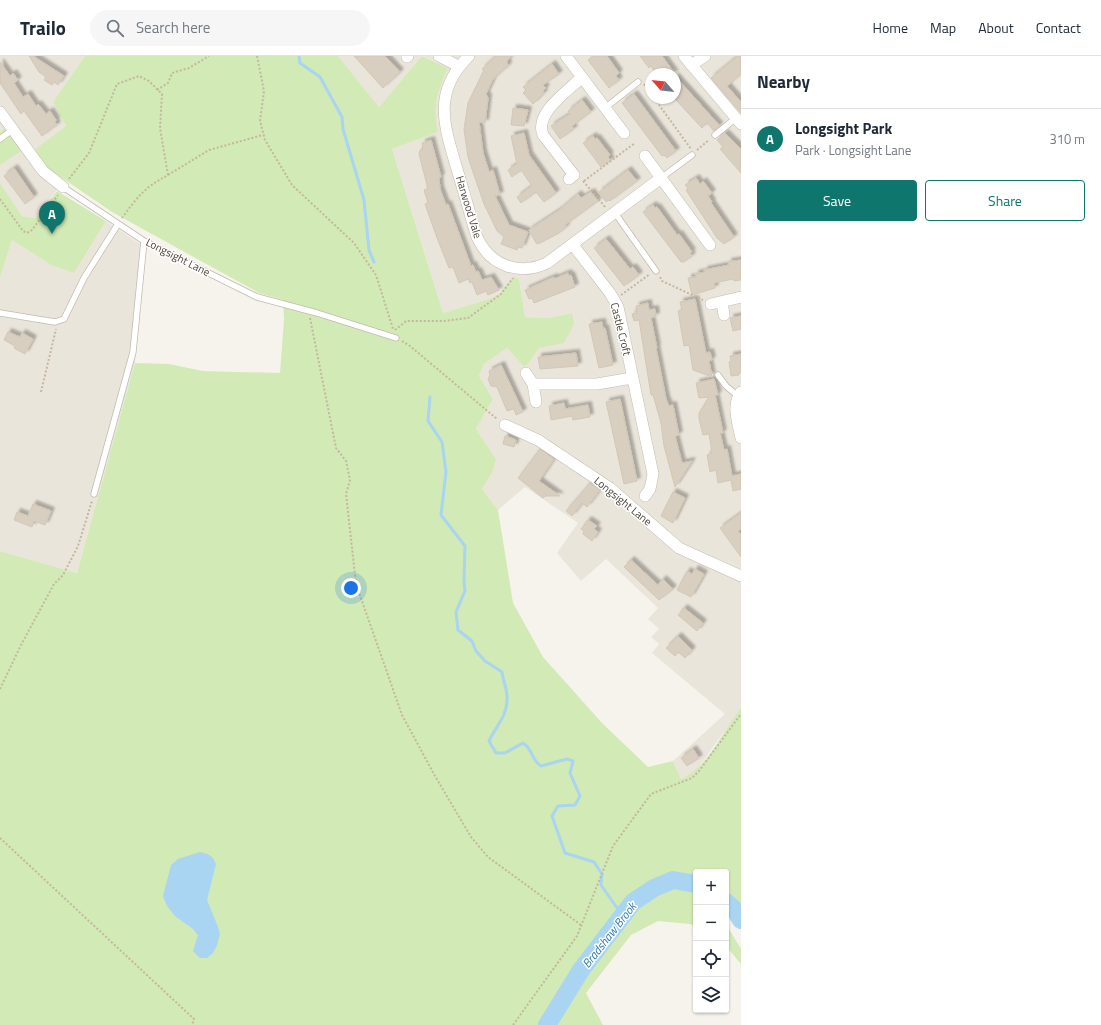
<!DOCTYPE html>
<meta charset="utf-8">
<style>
:root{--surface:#fff;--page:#f6f6f7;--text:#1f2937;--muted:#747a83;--line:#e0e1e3;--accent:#0f766e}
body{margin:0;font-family:"Titillium Web",sans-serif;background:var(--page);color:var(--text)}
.controls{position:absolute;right:12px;bottom:12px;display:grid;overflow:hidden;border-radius:4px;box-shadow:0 1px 3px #0004}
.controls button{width:36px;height:36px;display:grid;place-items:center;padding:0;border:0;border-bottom:1px solid var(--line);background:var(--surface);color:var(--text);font:20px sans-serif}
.compass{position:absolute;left:645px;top:12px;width:36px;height:36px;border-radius:50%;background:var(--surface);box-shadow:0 1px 3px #0004;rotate:298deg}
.you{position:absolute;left:351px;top:532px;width:14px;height:14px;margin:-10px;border:3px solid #fff;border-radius:50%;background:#1a73e8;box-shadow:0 0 0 6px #1a73e833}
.badge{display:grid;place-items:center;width:26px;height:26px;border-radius:50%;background:var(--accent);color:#fff;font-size:13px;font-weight:700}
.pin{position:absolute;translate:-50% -33px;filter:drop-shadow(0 1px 2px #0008)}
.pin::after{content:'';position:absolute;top:21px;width:14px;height:12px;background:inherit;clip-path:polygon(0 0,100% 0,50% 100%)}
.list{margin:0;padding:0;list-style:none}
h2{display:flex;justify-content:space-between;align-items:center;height:52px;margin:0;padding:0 16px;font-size:17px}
h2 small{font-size:13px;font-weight:400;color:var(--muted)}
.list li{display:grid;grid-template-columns:26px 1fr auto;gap:12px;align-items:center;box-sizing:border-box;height:60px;padding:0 16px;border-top:1px solid var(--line)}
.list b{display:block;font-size:15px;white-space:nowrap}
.list p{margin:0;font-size:13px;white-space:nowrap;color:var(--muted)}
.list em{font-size:13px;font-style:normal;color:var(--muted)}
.actions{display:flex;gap:8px;padding:12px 16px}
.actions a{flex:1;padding:9px 0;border:1px solid var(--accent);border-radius:4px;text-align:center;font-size:14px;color:var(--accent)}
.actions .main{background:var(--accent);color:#fff}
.icon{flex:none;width:22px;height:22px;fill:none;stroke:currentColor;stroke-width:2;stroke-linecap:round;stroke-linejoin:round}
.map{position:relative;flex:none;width:741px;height:969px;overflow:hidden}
header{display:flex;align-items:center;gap:24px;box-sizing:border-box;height:56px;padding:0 20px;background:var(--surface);border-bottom:1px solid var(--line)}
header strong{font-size:19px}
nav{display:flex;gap:22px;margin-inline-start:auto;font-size:14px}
.search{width:280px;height:36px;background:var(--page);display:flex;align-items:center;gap:10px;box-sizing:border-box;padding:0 14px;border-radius:22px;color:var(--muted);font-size:15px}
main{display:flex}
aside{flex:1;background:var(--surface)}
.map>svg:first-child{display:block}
.residential{fill:#eae5da;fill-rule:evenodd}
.green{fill:#d2eab5}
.water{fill:#a9d4f2}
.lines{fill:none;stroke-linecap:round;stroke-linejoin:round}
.stream{stroke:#a9d4f2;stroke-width:3}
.river{stroke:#a9d4f2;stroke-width:18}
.building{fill:#d8cfc1;stroke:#d3c7b4;filter:url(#shadow)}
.service-casing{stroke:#c2bbae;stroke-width:7}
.minor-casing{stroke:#c2bbae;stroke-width:12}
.path{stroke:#c4b79f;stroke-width:2;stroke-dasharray:2 2;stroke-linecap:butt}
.service{stroke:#fff;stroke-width:5.5}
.minor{stroke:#fff;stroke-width:11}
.labels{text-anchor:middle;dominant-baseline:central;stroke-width:3;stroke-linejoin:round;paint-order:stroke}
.street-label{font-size:11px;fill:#4b4439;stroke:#fff}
.water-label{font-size:12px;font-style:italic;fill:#2e7ab2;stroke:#fff}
</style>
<header>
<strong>Trailo</strong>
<div class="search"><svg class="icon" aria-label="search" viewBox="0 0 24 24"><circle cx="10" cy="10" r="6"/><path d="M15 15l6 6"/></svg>Search here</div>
<nav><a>Home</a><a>Map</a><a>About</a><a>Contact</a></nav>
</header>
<main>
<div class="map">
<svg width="741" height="969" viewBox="0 0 741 969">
<defs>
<filter id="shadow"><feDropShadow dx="3.5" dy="-3.5" stdDeviation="1" flood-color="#0004"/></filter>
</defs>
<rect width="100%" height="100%" fill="#f6f3ec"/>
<path class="residential" d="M0 0H85L53 46 66 70 34 95 46 111 64 124 36 162 22 160 0 127V109L25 93 8 69 0 76Z
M338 0H422L379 51Z
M423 0H741V652L698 712 691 719 681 723 673 705 725 658 652 597 659 588 651 581 659 573 648 563 658 552 606 503 581 525 557 497 578 467 525 431 498 454 482 433 493 415 496 403 476 373 493 343 479 320 484 308 507 292 524 311 528 308 539 292 564 286 572 257 549 262 525 261 519 223 492 242 443 257 392 93 438 76 435 66 436 49 440 29 448 12ZM651 18H675V42H651Z
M106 165 146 192 135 307 77 517 0 495V222L12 184 51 209 74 217Z"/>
<path class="green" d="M85 0H338L379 51 422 0 448 12C438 33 432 53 438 76L392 93 443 257 492 242 500 237 513 221 519 223 525 261 549 262 572 257 574 268 564 287 539 292 528 308 524 311 507 292 484 308 479 320 493 343 476 373 496 403 493 415 482 433 498 454 513 547 543 601 602 667 648 711 673 705 681 723C709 711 722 675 741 652V848L726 838V816H696V824L688 823 696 841V871L690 868 658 865 631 879 586 937 603 969H0V495L77 517 135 307 169 308 203 315 280 317 284 263 283 244 259 237 112 156 46 111 33 95 66 70 53 46Z
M8 69 25 93 0 109V76Z
M0 127 22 160 36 162 57 135 106 165 74 217 51 209 12 184 0 222Z
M726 868 741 893V908L726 890Z"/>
<path class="water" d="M200 796C209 798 213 800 216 808L207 844 218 871 220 878 217 889 213 897 207 902H200L193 895 198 879 193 873 175 860 167 850 163 840 171 809 178 803Z"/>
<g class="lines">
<path class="stream" d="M299 0 300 7 320 21 342 61 343 73 364 144 369 194 374 206
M430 341 428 365 442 386 446 416 441 459 465 490 464 525 465 535 456 556 458 574 472 585 476 595 485 605 502 616C503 625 508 635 507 644 507 660 495 672 489 685L496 697H505L523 687C533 693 531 704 541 710L567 703 573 705 570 717 580 740 575 749 558 750 552 760 565 797 594 806 602 818 601 829 622 859"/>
<path class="river" d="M726 846 735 854 741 864
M547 969 581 914 633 846 654 832 673 824 696 828"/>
</g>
<path class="building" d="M29 0H33L64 20 58 29 54 26 52 29 44 24 46 21 39 16Z
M354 0H385L400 16 383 32Z
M496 0H512L507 5 508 10 493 23 486 38 488 42 485 67 479 66 483 97 489 116 493 114 500 139 495 140 509 169 528 176 522 192 518 191 517 194 501 188 504 181 497 175 484 148 473 116 468 101 464 73 468 47 484 14 482 13Z
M593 0H607L619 17 616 20 619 24 609 32 588 4Z
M640 0H662L675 18H656L651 10 649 12Z
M738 0H741V18L727 30 741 46V57L711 22Z
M0 6 10 20 13 17 18 24 14 27 23 41 28 38 36 50 38 48 46 58 50 55 56 64 55 66 57 69 42 80 24 55 21 58 0 27Z
M552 8 559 18 543 29 546 32 543 35 544 37 533 48 523 37 526 34 523 31Z
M675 20 719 69V70L714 75 707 67 702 72 675 43Z
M634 38 676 95 667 102 664 99 662 100 622 47Z
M582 44 591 56 572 70 574 73 560 83 551 70 570 58 568 55Z
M513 52 528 54 524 70 511 69Z
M524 77 529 99 556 137 544 146 536 136 521 147 517 141 532 130 521 114 512 121 508 114 517 108 511 80Z
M725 77 741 93V117L720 93 723 91 717 84Z
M593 80 595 83 597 82 610 99 608 101 611 104 601 111 583 87Z
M431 84 441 121 439 122 440 133 446 149 448 148 471 210 473 209 476 216 478 215 482 224 491 221 499 234 488 239 486 235 477 239 472 226 470 227 468 223 459 227 453 211 449 212 437 182 425 148 428 147 424 134 428 133 419 98 420 94 423 93 422 87Z
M14 112 34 141 25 148 4 120Z
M628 114 637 125 610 145 609 144 606 146 599 136Z
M696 122 700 128 703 125 712 137 708 140 712 146 711 147 734 181 724 188 717 182 686 134 688 132 685 129Z
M591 136 598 145 565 169 566 171 559 177 538 188 536 187 529 174 558 155 578 138 581 142Z
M653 149 655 152 657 151 675 176 677 179 679 178 692 196 690 197 692 200 684 206H681L643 156Z
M606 183 630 213 633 211 639 219 624 230 594 192Z
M741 204V224L734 225 733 223 714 227 715 232 692 239 688 222 696 221 695 218 705 216 704 214 729 209 728 206Z
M568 217 569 220 571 219 575 231 534 247 532 242 529 243 525 234 554 221V223Z
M695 243 706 297 710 296 712 304 709 305 712 321 693 314 689 289 684 290 678 255 682 254 680 246Z
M648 247 649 254 655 253 656 260 651 262 657 292H656L666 343 669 350 673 349 679 379 675 380 682 407 692 405 675 431 664 390 661 367 653 339H651L639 264 634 265 632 258 637 257 636 250Z
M741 260V273L733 275 730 262Z
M602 266 603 273 605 272 613 309 599 312 589 268Z
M8 276 20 281 22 277 33 283 25 298 14 292 15 290 4 284Z
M576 297 578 310 540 313 538 301Z
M741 298V316H739V319L731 320 729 306 731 305 730 300Z
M501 309 523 356 516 359 514 353 507 355 497 331 491 330 488 323 490 319 489 315Z
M714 323 718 339H715L723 377H720L724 394 727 393 732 420 741 418V433L733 435 731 424 718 427 716 414 710 416 707 399 712 397 709 378 703 379 699 363V357L709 341 699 342 696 327Z
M620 343 637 425 624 428 606 346Z
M564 347 565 353 588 349 590 361 573 364 572 360 551 364 549 350Z
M505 380 516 384 514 391 503 388Z
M540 393 554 403 539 425 560 440H545L543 442 518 422Z
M590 427 600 434 587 451 582 447 572 460 566 455Z
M673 436 685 442 673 467 661 460Z
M33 448 51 455 45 469 34 465 32 471 14 464 17 456 28 460Z
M741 457V473L738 475 741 478V501L720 472Z
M588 464 597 470 594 473 598 476 592 485 583 478 584 475 581 473Z
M631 504 658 529 663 523 673 533 659 544 624 511Z
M695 513 704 518 691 541 677 534 687 515 692 518Z
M684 552 703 567 697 575 678 559Z
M678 580 692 594 685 602 678 596 675 600 666 592Z
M693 693 699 702 687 710 681 702Z"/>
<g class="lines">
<g class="service-casing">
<path id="service" d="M605 52 638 26
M715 79 736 62
M0 83 12 74
M661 122 692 99
M63 131 144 185 257 241 317 257 396 282
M615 157 656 215
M0 257 55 266 64 263 84 222 118 168
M718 319 726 330 738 340
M94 438 133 296 144 185"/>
</g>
<g class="minor-casing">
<path id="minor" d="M439 0 458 10
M469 0C432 36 444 69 457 113 464 136 470 159 477 181 490 210 519 220 547 207L661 122
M566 0 624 77
M684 0 741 68
M407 1 408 0
M691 9 705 0
M0 56 43 115 63 131
M645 100 710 189
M569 123 574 119 543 79C534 57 568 35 582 21
M573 189 610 237 618 251 653 418 650 433 645 440
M722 246 724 259
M711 248 741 241
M526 317 533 328 536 346
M533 328H597L632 322
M741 336C731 350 738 366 741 382
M505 369 538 384 610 432 679 492 741 520"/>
</g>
<path class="path" d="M257 0 264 35 260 65 265 84 292 129 354 187 376 219 393 273
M644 28 651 38
M157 34 168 27 172 17 189 12 209 0
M654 42 691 93
M697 94 709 84
M168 119 209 94 263 79
M69 123 89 97 117 28 139 20 149 25 162 38 160 72 168 119C144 132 138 140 122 162
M583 125 606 152
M584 125 635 87
M0 143 23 175 27 177 32 174 58 139
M660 221 662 225 703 244
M621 239 650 218
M310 262 336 392 346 405 350 424 346 438 356 528 402 659 435 720 471 781 488 801 581 869
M395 274 406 265H444L468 262 501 238 513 222
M402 285 410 290 497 363
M41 336 56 273
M0 633 21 589 54 528 63 519 78 490 92 445
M0 782 194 963 192 969
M513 969 577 880 613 790 651 738 692 722 699 715 741 658"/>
<use href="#service" class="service"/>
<use href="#minor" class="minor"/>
</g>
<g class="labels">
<g class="street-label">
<text transform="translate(469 151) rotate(73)">Harwood Vale</text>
<text transform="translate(178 201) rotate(27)">Longsight Lane</text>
<text transform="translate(621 273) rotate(76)">Castle Croft</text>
<text transform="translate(623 445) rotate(39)">Longsight Lane</text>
</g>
<g class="water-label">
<text transform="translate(609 879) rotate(-52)">Bradshaw Brook</text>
</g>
</g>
</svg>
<div class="controls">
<button>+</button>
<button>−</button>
<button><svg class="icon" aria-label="locate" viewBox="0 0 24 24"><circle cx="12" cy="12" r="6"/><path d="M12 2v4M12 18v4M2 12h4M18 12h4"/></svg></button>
<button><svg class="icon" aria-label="layers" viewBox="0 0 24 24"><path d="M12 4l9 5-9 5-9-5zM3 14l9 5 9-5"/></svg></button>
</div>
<svg class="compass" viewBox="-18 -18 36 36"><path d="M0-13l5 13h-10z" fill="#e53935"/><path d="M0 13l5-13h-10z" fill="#747a83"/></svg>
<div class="you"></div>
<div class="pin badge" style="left:52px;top:178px">A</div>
</div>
<aside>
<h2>Nearby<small></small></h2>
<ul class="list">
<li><span class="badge">A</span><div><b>Longsight Park</b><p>Park · Longsight Lane</p></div><em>310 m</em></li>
</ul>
<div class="actions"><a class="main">Save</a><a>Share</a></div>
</aside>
</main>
